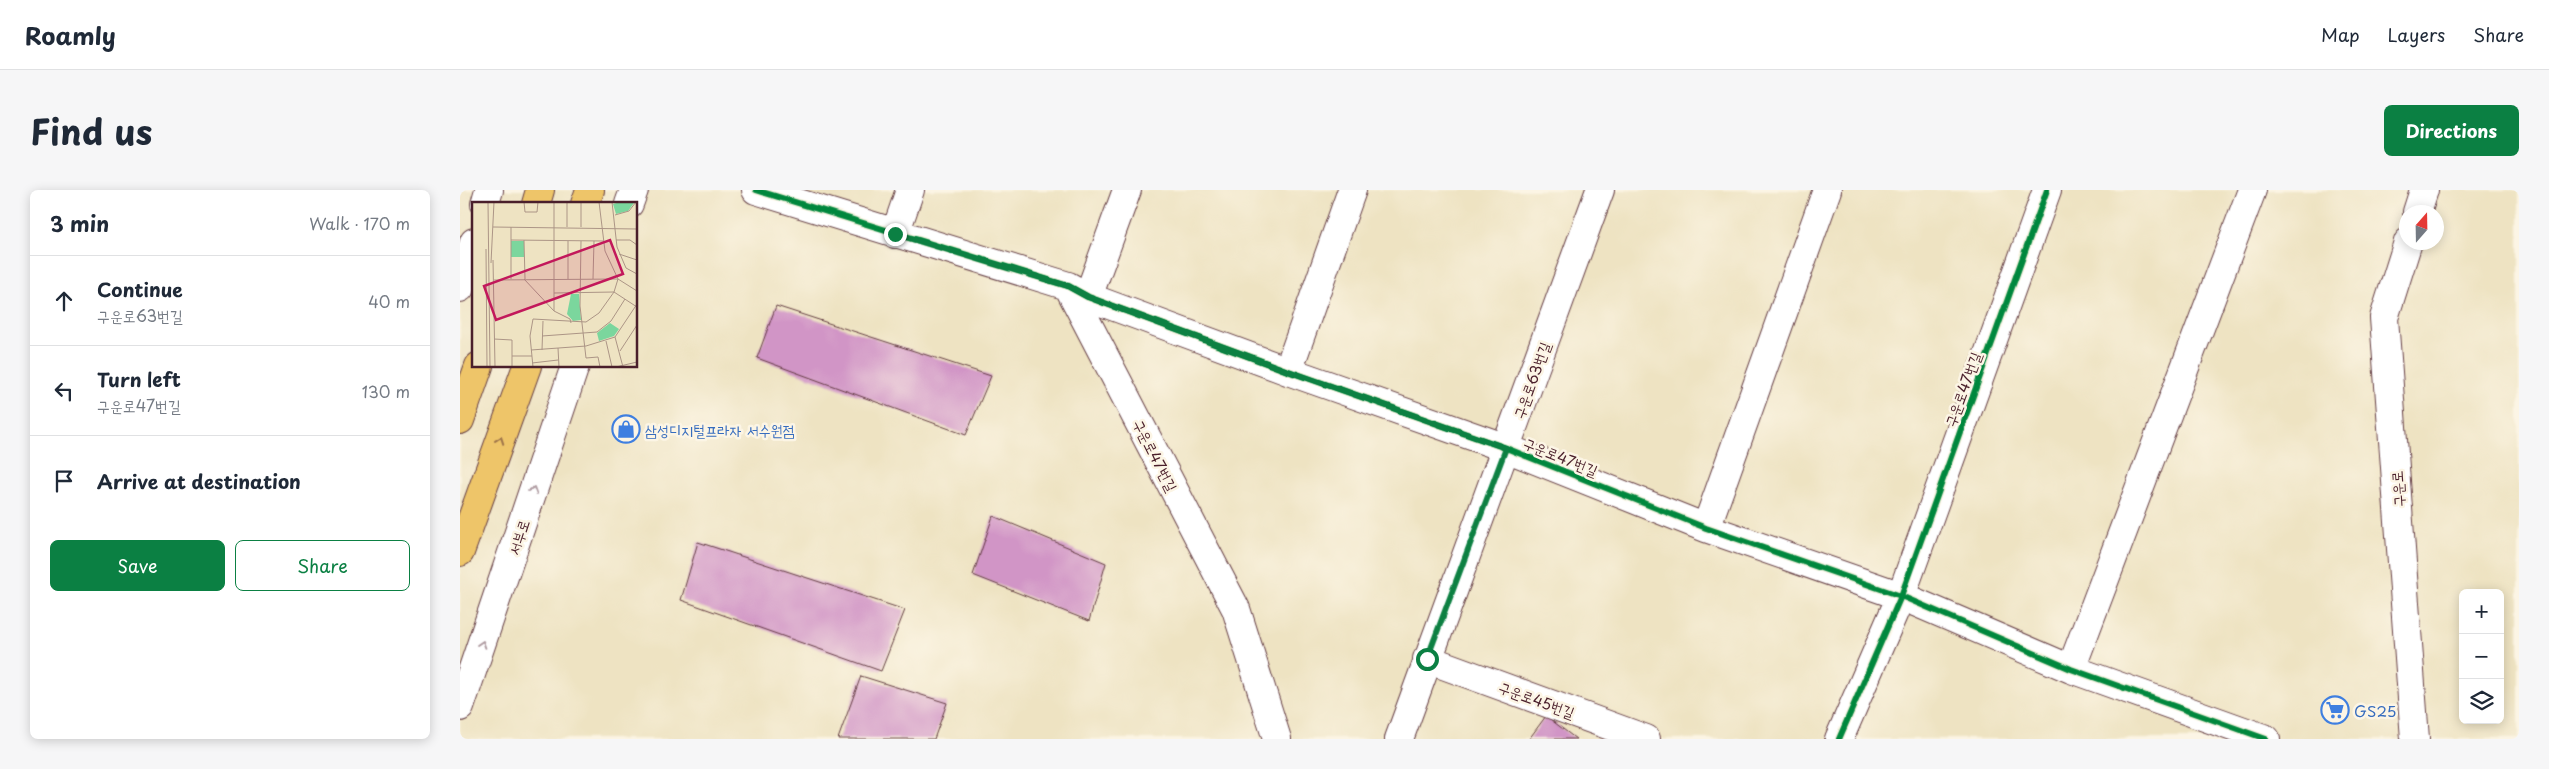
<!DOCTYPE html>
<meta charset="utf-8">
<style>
:root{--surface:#fff;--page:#f6f6f7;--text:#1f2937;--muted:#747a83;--line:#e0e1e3;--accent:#0b8043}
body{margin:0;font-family:"Playpen Sans","Poor Story",sans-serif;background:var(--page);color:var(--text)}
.controls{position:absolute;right:15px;bottom:15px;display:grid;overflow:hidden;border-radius:8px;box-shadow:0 2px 12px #0003}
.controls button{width:45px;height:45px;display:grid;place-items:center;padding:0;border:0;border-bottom:1px solid var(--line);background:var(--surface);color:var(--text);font:25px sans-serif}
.compass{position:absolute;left:1939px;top:15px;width:45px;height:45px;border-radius:50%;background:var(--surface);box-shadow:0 2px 12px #0003;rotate:20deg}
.stop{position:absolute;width:15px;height:15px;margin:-11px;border:4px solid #0b8043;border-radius:50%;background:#fff}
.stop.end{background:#0b8043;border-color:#fff;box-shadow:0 1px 5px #0008}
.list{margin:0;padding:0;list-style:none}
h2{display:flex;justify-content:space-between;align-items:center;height:65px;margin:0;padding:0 20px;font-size:21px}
h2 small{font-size:16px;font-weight:400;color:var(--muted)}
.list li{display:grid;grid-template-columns:32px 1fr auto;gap:15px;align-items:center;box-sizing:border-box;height:90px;padding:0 20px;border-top:1px solid var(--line)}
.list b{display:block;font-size:19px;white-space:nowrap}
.list p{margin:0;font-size:16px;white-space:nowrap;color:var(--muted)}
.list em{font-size:16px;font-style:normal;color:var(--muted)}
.actions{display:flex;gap:10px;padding:15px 20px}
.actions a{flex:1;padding:11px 0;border:1px solid var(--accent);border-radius:8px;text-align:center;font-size:18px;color:var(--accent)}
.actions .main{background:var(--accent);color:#fff}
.icon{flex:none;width:28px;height:28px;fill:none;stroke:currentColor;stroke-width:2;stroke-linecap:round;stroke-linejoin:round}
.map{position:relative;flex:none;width:2059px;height:549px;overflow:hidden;border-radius:8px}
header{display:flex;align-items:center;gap:30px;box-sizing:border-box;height:70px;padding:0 25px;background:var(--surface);border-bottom:1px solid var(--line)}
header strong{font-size:24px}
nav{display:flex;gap:28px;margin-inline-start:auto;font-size:18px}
.intro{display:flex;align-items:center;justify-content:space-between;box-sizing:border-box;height:120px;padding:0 30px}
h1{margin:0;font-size:35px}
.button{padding:12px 22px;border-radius:8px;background:var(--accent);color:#fff;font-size:18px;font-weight:700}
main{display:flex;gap:30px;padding:0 30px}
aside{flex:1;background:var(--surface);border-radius:8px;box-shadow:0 2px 12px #0003}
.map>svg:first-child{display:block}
.building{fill:#d195c6}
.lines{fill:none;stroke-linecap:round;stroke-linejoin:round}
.minor-casing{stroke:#633c42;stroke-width:30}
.major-casing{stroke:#633c42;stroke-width:30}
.minor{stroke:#fff;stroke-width:28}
.major{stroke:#eec569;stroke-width:28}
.cycleway-casing{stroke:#fcf5e5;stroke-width:9}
.cycleway{stroke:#00873e;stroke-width:6}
.oneway{stroke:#9c724a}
.oneway2{stroke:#ae9aa0}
.route{stroke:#0b8043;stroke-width:6}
.labels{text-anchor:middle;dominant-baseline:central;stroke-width:5;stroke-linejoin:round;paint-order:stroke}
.street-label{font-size:15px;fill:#4a1f2b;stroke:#fcf5e5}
.shop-label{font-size:15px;fill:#366cbe;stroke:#fcf5e5;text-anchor:start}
.inset-road{fill:none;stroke:#ac9586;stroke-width:1}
.view{fill:#c2185b;fill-opacity:0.15;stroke:#c2185b;stroke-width:2.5}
.inset-edge{fill:none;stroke:#4a1f2b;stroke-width:2.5}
</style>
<header>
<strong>Roamly</strong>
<nav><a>Map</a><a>Layers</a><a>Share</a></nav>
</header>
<div class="intro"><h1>Find us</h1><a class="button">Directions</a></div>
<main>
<aside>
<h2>3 min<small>Walk · 170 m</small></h2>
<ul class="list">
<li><svg class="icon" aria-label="ahead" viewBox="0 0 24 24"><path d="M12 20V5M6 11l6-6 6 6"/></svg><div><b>Continue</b><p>구운로63번길</p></div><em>40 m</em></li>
<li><svg class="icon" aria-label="left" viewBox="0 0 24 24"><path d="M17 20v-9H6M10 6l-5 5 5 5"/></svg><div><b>Turn left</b><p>구운로47번길</p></div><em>130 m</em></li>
<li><svg class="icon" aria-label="arrive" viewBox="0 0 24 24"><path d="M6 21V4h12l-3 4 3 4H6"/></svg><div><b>Arrive at destination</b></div></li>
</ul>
<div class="actions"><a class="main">Save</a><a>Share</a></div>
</aside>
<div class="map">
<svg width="2059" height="549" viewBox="0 0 2059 549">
<rect width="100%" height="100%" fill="#fcf5e5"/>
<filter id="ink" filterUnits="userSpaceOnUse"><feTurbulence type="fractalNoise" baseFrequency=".02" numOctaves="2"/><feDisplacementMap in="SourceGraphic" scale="10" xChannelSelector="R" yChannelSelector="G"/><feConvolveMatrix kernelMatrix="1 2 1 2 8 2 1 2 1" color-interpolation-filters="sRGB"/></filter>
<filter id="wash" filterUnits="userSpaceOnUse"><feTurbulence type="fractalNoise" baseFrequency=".0096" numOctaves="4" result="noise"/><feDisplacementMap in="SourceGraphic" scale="20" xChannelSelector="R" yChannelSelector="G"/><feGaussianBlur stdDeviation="1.12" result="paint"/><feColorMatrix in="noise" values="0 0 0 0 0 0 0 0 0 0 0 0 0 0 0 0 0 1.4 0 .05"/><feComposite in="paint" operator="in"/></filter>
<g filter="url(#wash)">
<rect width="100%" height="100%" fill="#eee3c2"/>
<g id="blocks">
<path class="building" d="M316 116 531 186 506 245 297 168Z
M533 326 646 373 629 431 513 385Z
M238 352 445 420 421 481 221 410Z
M401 486 487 513 474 549H378Z
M1086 526 1116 549H1069Z"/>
</g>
</g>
<g filter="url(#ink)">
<use href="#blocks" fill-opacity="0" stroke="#633c42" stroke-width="1"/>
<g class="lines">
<g class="minor-casing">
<path id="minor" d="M296 0 608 96 628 107 828 181 1046 258 1246 338 1441 406 1611 479 1806 549
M25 14 29 0
M169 14 174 0
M1957 22 1964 0
M435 44 450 0
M1948 52 1924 128 1955 549
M608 96 776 419 817 549
M0 98 14 52
M628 107 667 0
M828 181 892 0
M1246 338 1367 0
M967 469 1186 549
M1611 479 1792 0
M0 517 115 176
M939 549 1140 0
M1379 549 1441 406 1587 0"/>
</g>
<g class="major-casing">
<path id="major" d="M76 14 80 0
M125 14 130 0
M0 230 19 176
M0 362 67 176"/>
</g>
<use href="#minor" class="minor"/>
<use href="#major" class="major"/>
<g class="cycleway-casing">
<path id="cycleway" d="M296 0 608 96 628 107 828 181 1046 258 1246 338 1441 406 1611 479 1806 549
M1379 549 1441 406 1587 0"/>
</g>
<use href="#cycleway" class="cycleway"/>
</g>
<defs><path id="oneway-chevron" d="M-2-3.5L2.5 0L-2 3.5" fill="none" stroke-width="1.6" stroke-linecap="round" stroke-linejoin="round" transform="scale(1.25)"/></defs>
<use class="oneway" href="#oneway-chevron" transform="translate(40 250) rotate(-70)"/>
<g class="oneway2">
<use href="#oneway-chevron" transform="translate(73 300) rotate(-72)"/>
<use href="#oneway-chevron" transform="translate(22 454) rotate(-72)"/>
</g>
</g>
<g class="lines" filter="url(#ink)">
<path class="route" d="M435 44 608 96 628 107 828 181 1046 258 967 469"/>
</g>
<defs>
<g id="shop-ring" transform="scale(1.4375)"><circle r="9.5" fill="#fcf5e5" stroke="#3f7fe0" stroke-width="1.5"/><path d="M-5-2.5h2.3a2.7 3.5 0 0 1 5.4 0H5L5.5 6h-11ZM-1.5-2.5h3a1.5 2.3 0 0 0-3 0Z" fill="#3f7fe0"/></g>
<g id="supermarket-ring" transform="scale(1.4375)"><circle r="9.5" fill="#fcf5e5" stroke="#3f7fe0" stroke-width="1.5"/><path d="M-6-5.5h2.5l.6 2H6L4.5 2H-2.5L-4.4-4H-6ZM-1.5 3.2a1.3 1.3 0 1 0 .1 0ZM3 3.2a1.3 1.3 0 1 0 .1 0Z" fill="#3f7fe0"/></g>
</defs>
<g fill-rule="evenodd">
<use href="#shop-ring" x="166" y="239"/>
<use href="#supermarket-ring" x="1875" y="520"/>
</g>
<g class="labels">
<g class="street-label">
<text transform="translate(1071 190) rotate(-70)">구운로63번길</text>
<text transform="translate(1502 199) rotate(-70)">구운로47번길</text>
<text transform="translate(696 265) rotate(63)">구운로47번길</text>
<text transform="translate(1101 266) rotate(22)">구운로47번길</text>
<text transform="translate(1937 299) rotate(-94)">구운로</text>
<text transform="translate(58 347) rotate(-72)">서부로</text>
<text transform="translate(1077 509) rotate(20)">구운로45번길</text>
</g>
<g class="shop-label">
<text x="185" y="239">삼성디지털프라자 서수원점</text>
<text x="1894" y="520">GS25</text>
</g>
</g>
<g transform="translate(12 12)">
<rect width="165" height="165" fill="#eee3c2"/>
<path d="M148 0H161L162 1 156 9 144 12 141 2ZM39 39H52V55H39ZM99 92H107L109 118 101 119 95 112ZM138 121 147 127 142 134 127 139 125 131Z" fill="#7bd69d"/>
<path class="inset-road" d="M16 0 18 165M52 0 53 10H65L66 0M127 0 133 49 146 77 165 89M140 0 145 45 154 66 165 72M143 13 157 9 164 0M21 25 165 27M39 25V77M95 25V0M109 25V0M39 38 132 39M52 38 53 77M144 38H158L165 43M96 39V77M109 39 108 104 114 156 126 155 128 165M14 47 15 165M147 52 165 58M21 58 23 165M19 61 22 0M52 77 82 109 98 117 99 121M121 77 122 39M22 78 146 77M82 91 142 90 165 105M82 109V0M70 134 125 130 139 119 153 97M22 137 40 138V165M134 139 140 165M86 146 87 165M59 148 114 144 143 135M70 148 71 119M148 149 165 123M40 154H60M60 161 86 158M61 165 58 134 61 117 114 120 127 111 142 90 146 77M144 165 165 160M151 165 143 135 165 102"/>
<path class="view" d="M138 38 151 72 24 118 12 84Z"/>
<rect width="165" height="165" class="inset-edge"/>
</g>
</svg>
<div class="controls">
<button>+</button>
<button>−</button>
<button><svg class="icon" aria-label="layers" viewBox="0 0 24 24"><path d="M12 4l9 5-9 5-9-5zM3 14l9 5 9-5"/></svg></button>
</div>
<svg class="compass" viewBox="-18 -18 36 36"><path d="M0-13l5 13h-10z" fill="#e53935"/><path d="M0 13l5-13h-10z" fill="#747a83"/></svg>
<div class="stop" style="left:967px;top:469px"></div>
<div class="stop end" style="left:435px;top:44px"></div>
</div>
</main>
